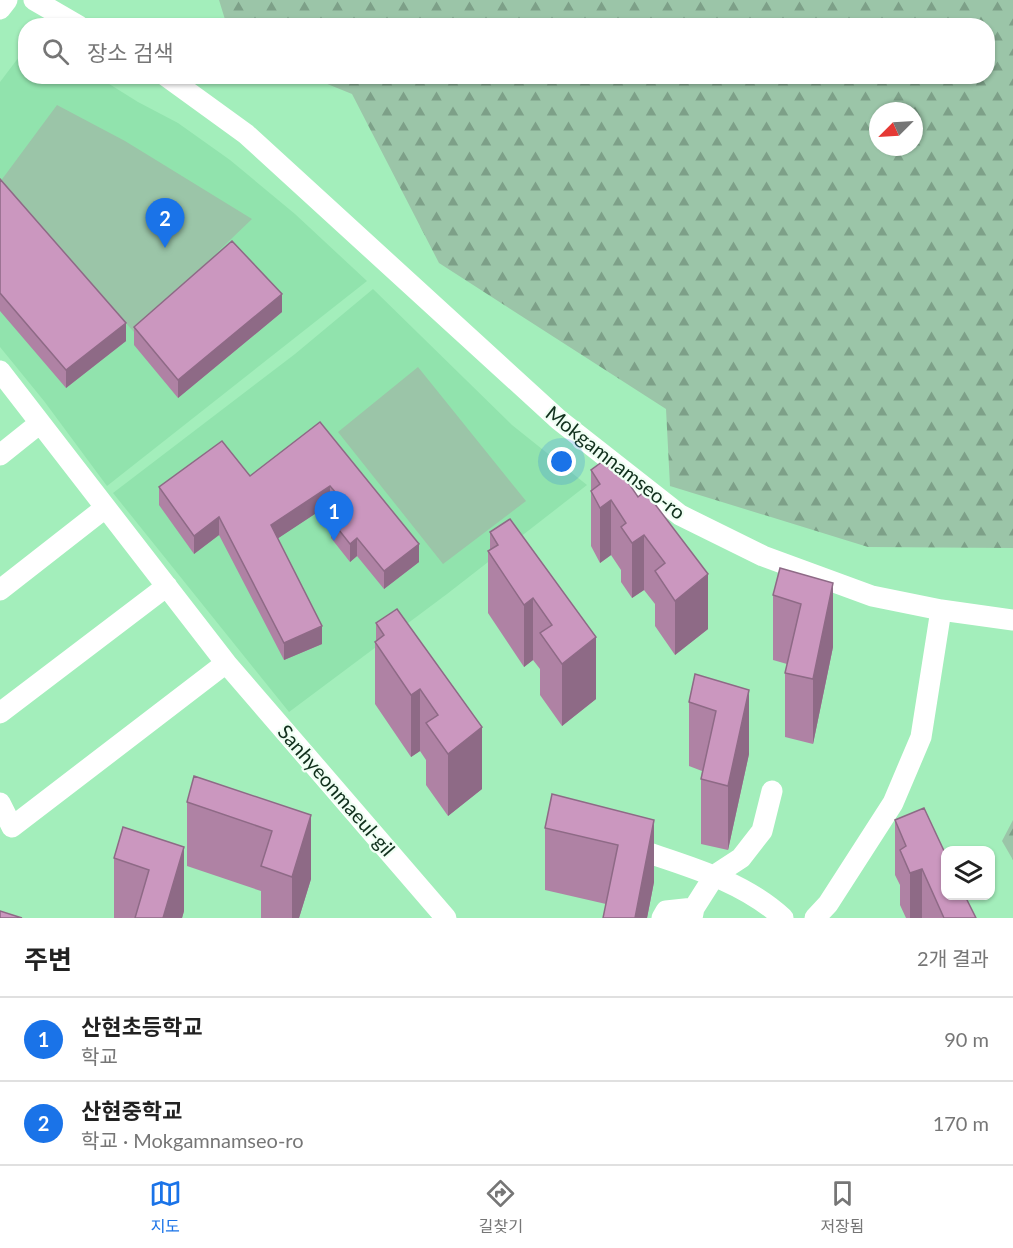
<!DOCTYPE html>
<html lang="ko">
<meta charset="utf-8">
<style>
:root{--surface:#fff;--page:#f2f2f2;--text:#222;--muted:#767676;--line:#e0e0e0;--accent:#1a73e8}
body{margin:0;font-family:Lato,"Noto Sans KR",sans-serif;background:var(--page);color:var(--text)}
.controls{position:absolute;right:18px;bottom:18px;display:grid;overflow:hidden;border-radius:12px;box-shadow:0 2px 4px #0004}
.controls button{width:54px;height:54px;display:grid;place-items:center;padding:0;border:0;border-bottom:2px solid var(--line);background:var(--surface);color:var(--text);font:30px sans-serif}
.compass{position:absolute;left:869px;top:102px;width:54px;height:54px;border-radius:50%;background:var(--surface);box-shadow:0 2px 4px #0004;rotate:246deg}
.you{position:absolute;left:562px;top:462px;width:21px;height:21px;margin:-15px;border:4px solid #fff;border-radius:50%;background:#1a73e8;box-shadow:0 0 0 9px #1a73e833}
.badge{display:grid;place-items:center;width:39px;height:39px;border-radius:50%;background:var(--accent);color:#fff;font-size:20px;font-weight:700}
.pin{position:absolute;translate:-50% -50px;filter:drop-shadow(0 2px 3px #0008)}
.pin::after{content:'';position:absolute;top:32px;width:21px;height:18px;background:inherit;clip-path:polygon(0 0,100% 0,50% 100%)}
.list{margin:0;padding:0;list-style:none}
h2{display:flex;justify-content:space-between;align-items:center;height:78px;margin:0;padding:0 24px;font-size:26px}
h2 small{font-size:20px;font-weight:400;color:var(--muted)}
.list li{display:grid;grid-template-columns:39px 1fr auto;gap:18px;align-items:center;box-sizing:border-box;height:84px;padding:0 24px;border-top:2px solid var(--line)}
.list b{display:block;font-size:22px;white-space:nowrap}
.list p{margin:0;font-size:20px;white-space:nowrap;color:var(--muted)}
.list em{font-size:20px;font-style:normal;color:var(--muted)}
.icon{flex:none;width:33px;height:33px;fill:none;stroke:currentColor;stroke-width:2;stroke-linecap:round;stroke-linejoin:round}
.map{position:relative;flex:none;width:1013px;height:918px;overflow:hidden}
.search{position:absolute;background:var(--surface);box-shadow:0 2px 4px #0004;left:18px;right:18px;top:18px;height:66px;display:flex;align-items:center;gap:15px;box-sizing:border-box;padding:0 21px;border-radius:24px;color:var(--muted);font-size:22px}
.sheet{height:246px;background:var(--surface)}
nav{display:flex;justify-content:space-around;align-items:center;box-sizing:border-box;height:84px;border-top:2px solid var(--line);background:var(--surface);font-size:16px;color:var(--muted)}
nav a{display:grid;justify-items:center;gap:3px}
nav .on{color:var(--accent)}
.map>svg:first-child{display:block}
.built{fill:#91e3ad}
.forest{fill:url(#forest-firs);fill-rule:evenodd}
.pitch{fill:#9bc5a8}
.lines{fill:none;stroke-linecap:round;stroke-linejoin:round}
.minor{stroke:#fff;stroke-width:21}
.wall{fill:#af82a4}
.shaded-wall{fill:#8e6a86}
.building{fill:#cb97bf;stroke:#8e6a86;stroke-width:1.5}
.labels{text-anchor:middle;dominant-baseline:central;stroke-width:4.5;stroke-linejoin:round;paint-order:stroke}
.street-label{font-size:20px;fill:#11301d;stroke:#f0fff4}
</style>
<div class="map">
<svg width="1013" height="918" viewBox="0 0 1013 918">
<defs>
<pattern id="forest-firs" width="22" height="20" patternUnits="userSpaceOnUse" patternTransform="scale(1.5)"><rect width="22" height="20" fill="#9bc5a8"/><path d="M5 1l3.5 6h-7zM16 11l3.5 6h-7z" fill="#7da088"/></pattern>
</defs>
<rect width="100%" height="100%" fill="#a3eebb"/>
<path class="built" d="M25 52 26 76 98 77 138 102 178 123 230 160 295 214 367 281 107 486 44 401 0 347V82L22 53Z
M373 289 512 425 587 485 447 594 289 712 113 493 295 354Z"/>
<path class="forest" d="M219 0H1013V548L868 547 670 486 666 409 439 263 352 94 310 77 988 76V26H227ZM878 111H914V147H878Z
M1013 820V860L1002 841Z"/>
<path class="pitch" d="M57 105 125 141 252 219 134 332 0 185V182Z
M418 367 526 501 443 564 338 432Z"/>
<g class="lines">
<path class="minor" d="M34 0 79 26
M0 9 7 0
M166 76 246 134 559 420 680 515 763 556 872 596 941 610 921 737 893 803 828 904 815 918
M0 371 226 663 12 827 0 803
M0 455 40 423
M0 590 105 508
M941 610 1013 620
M226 663 446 918
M0 713 167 586
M634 848C686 866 742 880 783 918
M662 918 666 911 694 908
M692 918 694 908 715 875 741 858 762 831 772 791"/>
</g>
<path class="wall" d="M0 179 126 341 66 388 0 311Z
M282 312 178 398 134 345V327Z
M320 422 419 562 384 589 357 556 350 562 331 538V520L339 514 330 504 278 538 322 644 284 660 219 535 194 554 159 505V487L250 476Z
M610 456 708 629 675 655 655 626V604L644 590 632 598 621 582V570L611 555 600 563 591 546V470Z
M510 519 596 699 562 726 540 695V669L533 660 524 667 488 613V551L490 550V532Z
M780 568 833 647 813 744 785 737V673L787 664 773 660V595Z
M397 609 482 789 448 816 426 785V760L420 751 411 757 375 704V642L376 641V623Z
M695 674 749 754 728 850 701 844V779L702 771 689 766V702Z
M187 802 311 815V879L299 918H261V891L187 866Z
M654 820V882L647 918H603L606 904 545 890V828Z
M895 820 976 918H906L900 905V885L895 875Z
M123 827 184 911 182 918H114V858Z"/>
<path class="shaded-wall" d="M282 294V312L178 398V380Z
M126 323V341L66 388V370Z
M330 486V504L271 543V525Z
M611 500V555L600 563V508Z
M219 517V535L194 554V536Z
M644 535V590L632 598V543Z
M357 538V556L350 562V544Z
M419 544V562L384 589V571Z
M708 574V629L675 655V601Z
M833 583V647L813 744V679Z
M533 598V660L524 667V605Z
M322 626V644L284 660V643Z
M596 637V699L562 726V664Z
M420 689V751L411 757V695Z
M749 690V754L728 850V786Z
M482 727V789L448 816V754Z
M311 815V879L299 918H292V877Z
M654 820V882L647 918H635Z
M184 847V911L182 918H163Z
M922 869V918H910V873Z"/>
<path class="building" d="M0 179 126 323 66 370 0 293Z
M232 241 282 294 178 380 134 327Z
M320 422 419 544 384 571 357 538 350 544 331 520 349 508 330 486 271 525 322 626 284 643 219 517 194 536 159 487 222 441 250 476Z
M610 456 638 497 645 491 708 574 675 601 655 571 665 563 644 535 632 543 621 527 626 523 611 500 600 508 591 491 600 484 591 470Z
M510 519 596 637 562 664 540 633 552 625 533 598 524 605 488 551 498 545 490 532Z
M780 568 833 583 813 679 785 673 801 604 773 595Z
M397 609 482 727 448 754 426 723 438 715 420 689 411 695 375 642 384 635 376 623Z
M695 674 749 690 728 786 701 779 716 711 689 702Z
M194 776 311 815 292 877 261 866 272 831 187 802Z
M552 794 654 820 635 918H603L618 845 545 828Z
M924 808 945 853V896H965L976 918H944L922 869 910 873 900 850 906 846 895 820Z
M123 827 184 847 163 918H135L149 870 114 858Z
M0 911 22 918H0Z"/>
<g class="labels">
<g class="street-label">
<text transform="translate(616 462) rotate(38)">Mokgamnamseo-ro</text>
<text transform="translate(337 790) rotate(49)">Sanhyeonmaeul-gil</text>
</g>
</g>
</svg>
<div class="controls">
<button><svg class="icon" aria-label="layers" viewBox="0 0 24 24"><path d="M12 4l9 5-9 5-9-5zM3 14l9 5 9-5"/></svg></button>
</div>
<svg class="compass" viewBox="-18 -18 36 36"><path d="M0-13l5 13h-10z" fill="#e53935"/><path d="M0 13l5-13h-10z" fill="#767676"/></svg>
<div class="you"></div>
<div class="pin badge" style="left:334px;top:541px">1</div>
<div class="pin badge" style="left:165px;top:248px">2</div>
<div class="search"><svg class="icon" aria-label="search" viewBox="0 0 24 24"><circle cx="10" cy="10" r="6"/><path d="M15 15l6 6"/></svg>장소 검색</div>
</div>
<section class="sheet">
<h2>주변<small>2개 결과</small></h2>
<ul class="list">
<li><span class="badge">1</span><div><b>산현초등학교</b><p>학교</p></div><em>90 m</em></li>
<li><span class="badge">2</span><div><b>산현중학교</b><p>학교 · Mokgamnamseo-ro</p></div><em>170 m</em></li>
</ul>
</section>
<nav>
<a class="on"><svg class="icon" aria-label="map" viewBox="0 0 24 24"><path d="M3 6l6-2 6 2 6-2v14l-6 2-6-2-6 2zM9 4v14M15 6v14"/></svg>지도</a>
<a><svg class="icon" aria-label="directions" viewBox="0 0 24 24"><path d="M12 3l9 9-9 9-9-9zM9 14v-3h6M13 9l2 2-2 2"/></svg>길찾기</a>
<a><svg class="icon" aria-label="saved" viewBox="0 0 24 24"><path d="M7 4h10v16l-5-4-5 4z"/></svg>저장됨</a>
</nav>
